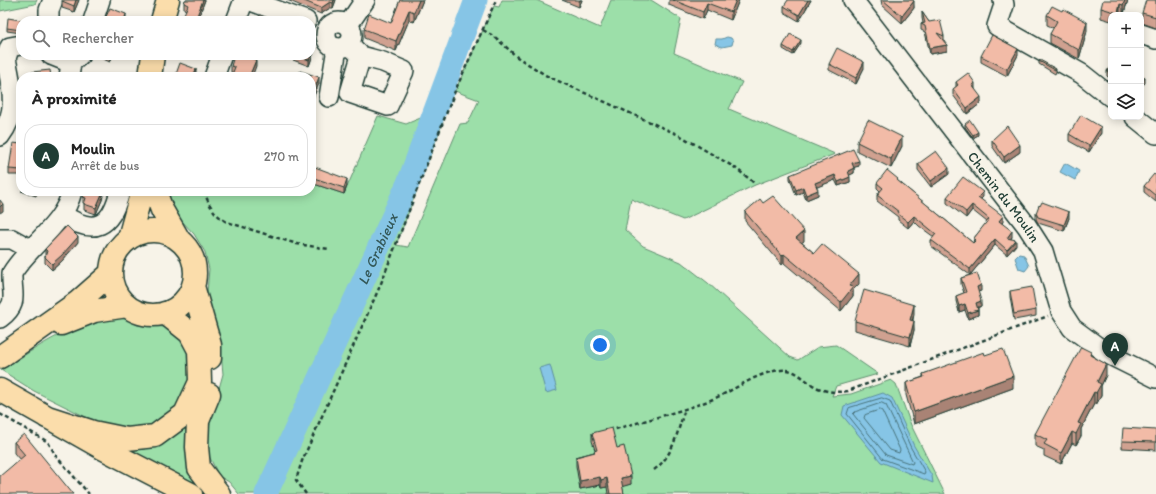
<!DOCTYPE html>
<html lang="fr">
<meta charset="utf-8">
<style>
:root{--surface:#fff;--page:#f2f2f2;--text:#222;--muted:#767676;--line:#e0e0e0;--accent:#1f3d34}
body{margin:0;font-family:Itim,sans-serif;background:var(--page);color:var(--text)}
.controls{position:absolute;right:12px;top:12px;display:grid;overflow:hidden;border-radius:8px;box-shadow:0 2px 10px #0003}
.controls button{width:36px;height:36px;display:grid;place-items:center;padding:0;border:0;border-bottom:1px solid var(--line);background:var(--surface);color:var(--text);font:20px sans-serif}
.you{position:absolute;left:600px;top:345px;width:14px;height:14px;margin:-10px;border:3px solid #fff;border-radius:50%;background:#1a73e8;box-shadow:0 0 0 6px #1a73e833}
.badge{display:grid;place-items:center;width:26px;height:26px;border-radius:50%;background:var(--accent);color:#fff;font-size:13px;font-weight:700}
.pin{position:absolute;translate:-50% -33px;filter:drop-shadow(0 1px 2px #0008)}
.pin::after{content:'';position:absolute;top:21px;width:14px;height:12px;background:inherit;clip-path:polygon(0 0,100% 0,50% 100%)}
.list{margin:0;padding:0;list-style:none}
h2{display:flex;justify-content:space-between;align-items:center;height:52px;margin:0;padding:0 16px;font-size:17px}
h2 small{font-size:13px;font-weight:400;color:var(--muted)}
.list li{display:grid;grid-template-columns:26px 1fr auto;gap:12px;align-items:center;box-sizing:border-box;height:64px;margin:0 8px 8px;padding:0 8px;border:1px solid var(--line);border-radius:16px}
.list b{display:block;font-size:15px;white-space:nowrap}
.list p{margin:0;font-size:13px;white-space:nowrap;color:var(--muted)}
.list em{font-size:13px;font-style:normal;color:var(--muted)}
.icon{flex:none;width:22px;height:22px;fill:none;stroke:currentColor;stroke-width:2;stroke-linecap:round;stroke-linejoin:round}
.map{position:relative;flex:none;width:1156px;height:494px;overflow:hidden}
.search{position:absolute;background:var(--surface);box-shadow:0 2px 10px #0003;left:16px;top:16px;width:300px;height:44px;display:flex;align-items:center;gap:10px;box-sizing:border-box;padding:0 14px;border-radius:16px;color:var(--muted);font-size:15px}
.panel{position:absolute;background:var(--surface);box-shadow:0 2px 10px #0003;left:16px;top:72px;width:300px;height:124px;border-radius:16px}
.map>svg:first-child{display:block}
.green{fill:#9cdfa9;stroke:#5e8e6e}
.water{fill:#86c5e6;stroke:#5d8f9f}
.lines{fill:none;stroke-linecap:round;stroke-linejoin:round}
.shore{stroke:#48737b;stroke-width:1}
.river{stroke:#86c5e6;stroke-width:23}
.minor-casing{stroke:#1f3d34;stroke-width:22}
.major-casing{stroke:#1f3d34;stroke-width:25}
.path{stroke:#1f3d34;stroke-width:2.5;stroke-dasharray:4 3;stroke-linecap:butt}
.minor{stroke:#f7f3e8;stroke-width:19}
.major{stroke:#fbddab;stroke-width:22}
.wall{fill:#d0a190;stroke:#1f3d34}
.shaded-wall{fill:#a98375;stroke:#1f3d34}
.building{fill:#f2bba7;stroke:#1f3d34}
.labels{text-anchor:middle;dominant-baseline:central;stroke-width:4;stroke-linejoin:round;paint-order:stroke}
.street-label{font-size:14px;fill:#1f3d34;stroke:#f7f3e8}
.water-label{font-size:15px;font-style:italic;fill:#345858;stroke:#f7f3e8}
</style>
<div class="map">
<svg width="1156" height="494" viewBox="0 0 1156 494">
<rect width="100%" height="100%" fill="#f7f3e8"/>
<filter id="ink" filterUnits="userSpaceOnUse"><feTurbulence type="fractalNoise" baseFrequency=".025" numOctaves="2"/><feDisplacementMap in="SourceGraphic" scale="8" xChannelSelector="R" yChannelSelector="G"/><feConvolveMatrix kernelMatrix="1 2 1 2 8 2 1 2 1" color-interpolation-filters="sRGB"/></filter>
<g filter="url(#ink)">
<path class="green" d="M0 0H37L35 4 0 11Z
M502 0H536L600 28 611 0H651L681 19 674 53 742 82 729 109 835 154 755 185 683 220 631 199 625 230 643 246 681 262 708 283 790 357 798 360 818 347 836 345 878 374 836 386 832 396 851 394 891 380 896 384 911 425 945 494H239L229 482 219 476 208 454 206 435 223 374 220 341 210 314 207 293 209 269 205 252 194 234 179 218 166 191H311V183L344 194 378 116 406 124 423 117 443 122 396 245 408 247 460 124 468 123 479 100 455 91 494 6 499 7Z
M122 317 138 325 165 327 186 344 192 358 190 394 159 425 120 430 88 418 34 391 1 370C38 347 77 318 122 317Z
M187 426H189L198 485 129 449Z"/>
<path class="water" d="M727 37 731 38 733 41 732 45 722 47 715 44 716 39H722Z
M1065 163 1079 171 1075 180 1060 172Z
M1019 254 1024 255 1029 266 1025 271 1019 269 1015 258Z
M550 365 557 390 546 393 539 368Z
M883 393 892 398 914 446 932 476 933 483 881 462 842 415 844 406Z"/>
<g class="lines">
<path class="shore" d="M882 398 890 401 911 448 925 472 924 474 883 459 847 414 849 408Z
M882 403 886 405 913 462 912 464 886 455 853 414 855 412Z
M880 410 882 411 900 450 899 453 890 450 864 418 865 415Z"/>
<path class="river" id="s1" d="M266 494 408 183 476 0"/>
<g class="minor-casing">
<g id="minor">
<path d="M248 0 306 21"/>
<path id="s2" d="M853 0 1027 226 1043 251 1061 311 1072 328 1106 353 1156 378"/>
<path d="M1003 0 1004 5 997 26 1082 74 1111 97"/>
<path d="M1134 15 1138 0"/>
<path d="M49 21V10L53 0"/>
<path d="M93 21 100 0"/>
<path d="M236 21 244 0"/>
<circle cx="339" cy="35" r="13"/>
<path d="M348 25 365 0"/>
<path d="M1141 34 1156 39"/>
<path d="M349 44 361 56 350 93 388 106 404 71 383 62 361 56"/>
<path d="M51 55 71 63"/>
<path d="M69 77 71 63 80 55"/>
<path d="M214 77 222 55"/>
<path d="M329 97 337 48"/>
<path d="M1135 117 1156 134"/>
<path d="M0 136C20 110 11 87 6 58L10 47 21 45"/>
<path d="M63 215C95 236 111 227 120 191"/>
<path d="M0 239H12L30 249"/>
<path d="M0 318C20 303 11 294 12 273 30 244 64 225 72 191"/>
</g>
</g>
<g class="major-casing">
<path id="major" d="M162 21 168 0
M150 77 153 55
M155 191 162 210 178 238
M111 273a42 42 0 1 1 84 0a42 42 0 1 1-84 0Z
M129 238 142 191
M193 286 210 345V358
M61 324 94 311 127 306
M0 357 78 302 111 273
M0 390 102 448 191 494
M209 394 198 421 197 447 199 468 219 494
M47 417 93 432 127 439 155 436 185 414 200 382 199 350 190 333 165 313"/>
</g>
<path class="path" d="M483 30 495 37 517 57 547 76 679 135 734 167 752 181 755 185
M204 191C209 205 214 215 227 222L297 244 329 249
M0 414 48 442 56 456 89 494
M609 431C642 421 676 413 708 401 733 392 754 373 781 370 798 368 806 384 821 389 830 393 838 392 848 391L1048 316
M654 470C674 455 677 432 685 409
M306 494 296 480 302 461 380 286 455 91 496 0"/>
<use href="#minor" class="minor"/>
<use href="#major" class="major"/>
</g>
<path class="wall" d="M79 0 74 12 62 8V1Z
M185 0H205L197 21 186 10 184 9V3Z
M287 0H336L333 8H330L321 14Z
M400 0H423L414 22 409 20 396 51 364 38V29L391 23Z
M562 0H582L579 7Z
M669 0H739L731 20 707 10 703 19 669 5Z
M811 0 799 21 784 12V6Z
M881 0H913L914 8 902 23 882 5Z
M1128 0 1123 15 1120 14V15H1111V21L1101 18V8Z
M1156 0V28L1142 23V13Z
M922 12 929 22 944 36V41L947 51 930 54 925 32 921 30V24L923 23 922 18Z
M1047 15 1087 31 1079 59 1050 43V34L1054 28 1047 25Z
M21 21V33L7 31V28Z
M801 43 793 55 783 49V46Z
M315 49 309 66 293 60V55H311Z
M94 55H113L110 62Z
M1018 55 1007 76 981 62V56Z
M239 58 256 66 233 73 231 72V66Z
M1039 61 1056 69V72L1055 74 1039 64Z
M829 64 864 68 856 84 829 70Z
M1111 66V80L1107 76V71Z
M311 77 319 83 312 101H311Z
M956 82 975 89 981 103 967 114 953 95V89L956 87Z
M965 124 978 135 973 138 965 127Z
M1101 133 1089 152 1069 141V134Z
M992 140 1020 152 1004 163 992 146Z
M857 142 902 146 891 168 857 151Z
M21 144V175H9V169Z
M918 164 949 174 931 187 918 170Z
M859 166 854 167V173L849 175 850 182 838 186 835 180 816 187 818 195 806 200 803 192 796 195 790 179V175Z
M311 175 347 186 344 194 311 183Z
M1156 176V202L1144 192V186Z
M898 181 973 243 974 238 987 222 972 210 966 218 947 203V197H983L981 199 1003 222 1002 223 1012 237 1011 239 1016 245 1007 255 995 245 970 275 981 291H978L981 306 978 308V315L968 319 965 310 959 312 956 301V296L964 293 961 284V278L970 275 931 246V240L934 237 919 226 914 221 908 228 898 220V217L877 201V195L880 191 877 188V183Z
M21 191H45L44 194 37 192 36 196Z
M85 191H104L102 200 96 214 84 210V203H83V197Z
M745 212 804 241 801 242 814 253 859 284 853 290V296L841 311 784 263 782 265 745 221Z
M1036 213 1069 218 1064 231 1038 223 1036 219Z
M78 242 62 261 52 270 45 263V249Z
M1010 291 1036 310V316L1014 320 1010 297Z
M914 314 913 320 914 330 910 346 855 330V321Z
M985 355 1013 388 914 424 906 395V383L923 377V374Z
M1091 356 1106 375 1101 386V396L1096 405 1094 404 1081 429V436L1076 445 1072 443 1061 464 1044 456V450L1035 446V434Z
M1156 430V450L1122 448V441Z
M592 433 617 448 631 484 622 486 624 494H608L607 487 601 488 600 485 580 489 576 466V457L594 452 595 450 592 441Z
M14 442 73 494 20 460 14 453Z"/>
<path class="shaded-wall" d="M76 0H79L74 12V6Z
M203 0H205L197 21H195Z
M334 0H336L333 8V3Z
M419 0H423L414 22V12Z
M580 0H582L579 7V2Z
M736 0H739L731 20V12Z
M808 0H811L799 21V15Z
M1125 0H1128L1123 15V5Z
M914 1V8L902 23V16Z
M330 2V8L321 14V8Z
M707 3V10L703 19V12Z
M1120 4V15H1118Z
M409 10V20L396 51V41Z
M126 14V21H124Z
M1087 22V31L1079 59V50Z
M801 40V43L793 55V52Z
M315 43V49L309 66V60Z
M947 45V51L930 54V48Z
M1018 49V55L1007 76V69Z
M111 55H113L110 62V56Z
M256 60V66L252 77H249Z
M864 62V68L856 84V78Z
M196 69V77H193Z
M319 77V83L312 101V96Z
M1145 77V83L1141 87V82Z
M975 83V89L972 85Z
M981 97V103L967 114V108Z
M1101 127V133L1089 152V146Z
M978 132V135L973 138V135Z
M902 137V146L891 168V159Z
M1020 145V152L1004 163V157Z
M859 161V166L852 168V163Z
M854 168V173L848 176V171Z
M949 168V174L931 187V181Z
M835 175V180L815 188V183Z
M850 177V182L838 186V182Z
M347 179V186L344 194V188Z
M803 187V192L796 195V190Z
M818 190V195L806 200V195Z
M103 191H104L102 200 96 214V208Z
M983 192V197L978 202V197Z
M3 204V211L0 213V207Z
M972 205V210L966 218V212Z
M1069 212V218L1064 231V225Z
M914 216V221L908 228V222Z
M1003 216V222L999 226V221Z
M804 231V241L796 247V238Z
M1012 231V237L1007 243V238Z
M78 237V242L62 261 52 270V264Z
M995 239V245L970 275V269Z
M1016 240V245L1007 255V250Z
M784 254V263L782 265V256Z
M859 274V284L853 290V296L841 311V302L849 286Z
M981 285V291L977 292V287Z
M981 301V306L976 308V303Z
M965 304V310L959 312V306Z
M914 305V314L910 329V320Z
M978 310V315L968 319V313Z
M914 321V330L910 346V337Z
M1106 364V375L1101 386V396L1096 405 1097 382Z
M1013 376V388L914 424V412Z
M1094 392V404L1081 429V436L1076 445V434L1078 423Z
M1072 432V443L1061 464V453Z
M631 476V484L621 487V478Z
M600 477V485L580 489V481Z
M607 478V487L601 488V480Z"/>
<path class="building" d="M62 0H76L74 6 62 1Z
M185 0H203L195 21H181L188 5 184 3Z
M302 0H334L333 3 330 2 321 8Z
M400 0H419L414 12 409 10 396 41 364 29 369 14 391 23Z
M673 0H736L731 12 707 3 703 12Z
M788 0H808L799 15 784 6Z
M883 0H913L914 1 902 16Z
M1103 0H1125L1123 5 1120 4 1118 13 1101 8Z
M1146 0H1156V17L1142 13Z
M1052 6 1062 11 1063 9 1087 22 1079 50 1050 34 1057 21 1047 15Z
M110 8 126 14 124 21H104Z
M922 12 929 22 940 20 944 36 937 33 947 45 930 48 925 26 921 24 925 23Z
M260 15 275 21H257Z
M8 18 26 21H21V30L7 28Z
M790 34 801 40 793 52 783 46Z
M992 35 1018 49 1007 69 981 56Z
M311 41 315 43 311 55Z
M837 48 864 62 856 78 829 64Z
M240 55H243L256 60 249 77H231L235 67 231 66 234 56 239 58Z
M295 55H311L309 60Z
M1040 60 1056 69 1055 70 1039 61Z
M180 63 196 69 193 77H175Z
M1111 66V74L1107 71Z
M50 70 51 77H32V72Z
M300 71 319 77 312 96 311 95V77H298Z
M968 73 975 83 972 85 981 97 967 108 953 89 958 85 956 82Z
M1141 73 1145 77 1141 82Z
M1081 115 1101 127 1089 146 1069 134Z
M868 120 902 137 891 159 857 142Z
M970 120 978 132 973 135 965 124Z
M1007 126 1020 145 1004 157 992 140Z
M13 143 21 144V170L9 169Z
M853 149 859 161 852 163 854 168 848 171 850 177 838 182 835 175 815 183 818 190 806 195 803 187 796 190 790 175Z
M936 151 949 168 931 181 918 164Z
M315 167 347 179 344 188 311 177V175Z
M887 170 898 179 897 180 973 243 975 241 974 238 989 219 972 205 966 212 947 197 963 177 983 192 978 197 1003 216 999 221 1012 231 1007 238 1016 240 1007 250 995 239 970 269 931 240 936 234 919 220 914 216 908 222 898 214 899 212 877 195 883 188 877 183Z
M1154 174 1156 176V196L1144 186Z
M85 191H103L102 194 96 208 84 204 86 198 83 197Z
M773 196 804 231 796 238 814 253 822 244 859 274 849 286 853 287 841 302 784 254 782 256 745 212 760 199 763 203Z
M0 200 3 204 0 207Z
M1042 202 1069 212 1064 225 1038 217 1036 213 1039 205 1040 206Z
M67 226 78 237 62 255 52 264 45 257 47 251 45 249Z
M977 273 981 285 977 287 981 301 976 303 978 310 968 313 965 304 959 306 956 296 966 292 961 278Z
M1032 287 1036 310 1014 314 1010 291Z
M864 290 914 305 910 320 914 321 910 337 855 321Z
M1081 347 1091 352 1090 355 1106 364 1097 382 1101 384 1096 393 1094 392 1078 423 1081 424 1076 434 1072 432 1061 453 1044 444 1047 440 1035 434Z
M1003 349 1013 376 914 412 906 383 924 377 923 374 984 352 985 355Z
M612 428 617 448 624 446 631 476 621 478 624 494H610L607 478 601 480 600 477 580 481 576 457 595 452 594 451 597 450 592 433Z
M1123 428 1156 430V442L1122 441Z
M24 434 73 494H0V476L25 455 14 442Z"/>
</g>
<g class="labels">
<g class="street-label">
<text stroke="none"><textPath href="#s2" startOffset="248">Chemin du Moulin</textPath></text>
</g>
<g class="water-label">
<text stroke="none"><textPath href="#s1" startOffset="269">Le Grabieux</textPath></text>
</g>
</g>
</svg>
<div class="controls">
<button>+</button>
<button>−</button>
<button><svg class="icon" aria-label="layers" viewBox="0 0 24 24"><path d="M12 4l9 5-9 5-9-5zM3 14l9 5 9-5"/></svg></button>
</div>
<div class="you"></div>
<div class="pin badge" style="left:1115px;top:366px">A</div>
<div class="search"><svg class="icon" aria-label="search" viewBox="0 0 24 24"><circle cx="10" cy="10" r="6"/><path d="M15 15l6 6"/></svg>Rechercher</div>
<section class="panel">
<h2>À proximité<small></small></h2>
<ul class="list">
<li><span class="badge">A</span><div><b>Moulin</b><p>Arrêt de bus</p></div><em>270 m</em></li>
</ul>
</section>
</div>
